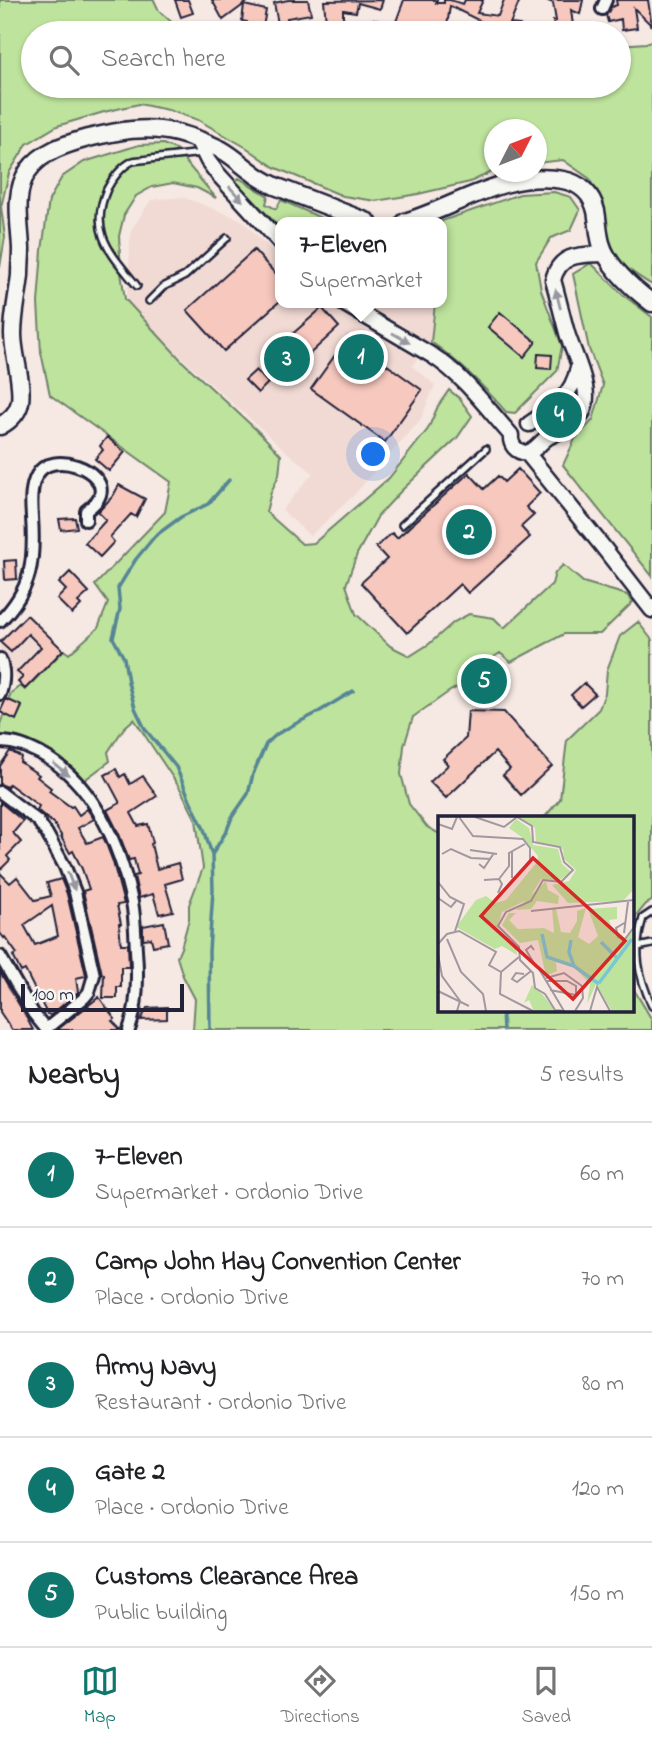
<!DOCTYPE html>
<meta charset="utf-8">
<style>
:root{--surface:#fff;--page:#f6f6f6;--text:#202124;--muted:#757577;--line:#e0e0e0;--accent:#0f766e}
body{margin:0;font-family:"Indie Flower",sans-serif;background:var(--page);color:var(--text)}
.compass{position:absolute;left:484px;top:119px;width:63px;height:63px;border-radius:50%;background:var(--surface);box-shadow:0 2px 5px #0004;rotate:48deg}
.scale{position:absolute;left:21px;bottom:18px;width:163px;box-sizing:border-box;padding-left:7px;border:4px solid #22223b;border-top:0;font-size:19px;line-height:24px;white-space:nowrap;color:#22223b;-webkit-text-stroke:5px #f6f6f2;paint-order:stroke}
.you{position:absolute;left:374px;top:455px;width:24px;height:24px;margin:-18px;border:5px solid #fff;border-radius:50%;background:#1a73e8;box-shadow:0 0 0 10px #1a73e833}
.badge{display:grid;place-items:center;width:46px;height:46px;border-radius:50%;background:var(--accent);color:#fff;font-size:23px;font-weight:700}
.pin{position:absolute;translate:-50% -50%;border:4px solid #fff;box-shadow:0 2px 7px #0006}
.popup{position:absolute;left:275px;top:217px;width:172px;height:91px;box-sizing:border-box;display:grid;place-content:center;border-radius:14px;background:var(--surface);filter:drop-shadow(0 2px 5px #0005);font-size:23px;white-space:nowrap;color:var(--muted)}
.popup b{font-size:26px;color:var(--text)}
.popup::after{content:'';position:absolute;left:50%;top:100%;margin-left:-14px;border:14px solid transparent;border-top-color:var(--surface)}
.list{margin:0;padding:0;list-style:none}
h2{display:flex;justify-content:space-between;align-items:center;height:91px;margin:0;padding:0 28px;font-size:30px}
h2 small{font-size:23px;font-weight:400;color:var(--muted)}
.list li{display:grid;grid-template-columns:46px 1fr auto;gap:21px;align-items:center;box-sizing:border-box;height:105px;padding:0 28px;border-top:2px solid var(--line)}
.list b{display:block;font-size:26px;white-space:nowrap}
.list p{margin:0;font-size:23px;white-space:nowrap;color:var(--muted)}
.list em{font-size:23px;font-style:normal;color:var(--muted)}
.icon{flex:none;width:38px;height:38px;fill:none;stroke:currentColor;stroke-width:2;stroke-linecap:round;stroke-linejoin:round}
.map{position:relative;flex:none;width:652px;height:1030px;overflow:hidden}
.search{position:absolute;background:var(--surface);box-shadow:0 2px 5px #0004;left:21px;right:21px;top:21px;height:77px;display:flex;align-items:center;gap:18px;box-sizing:border-box;padding:0 24px;border-radius:38px;color:var(--muted);font-size:26px}
.sheet{height:616px;background:var(--surface)}
nav{display:flex;justify-content:space-around;align-items:center;box-sizing:border-box;height:98px;border-top:2px solid var(--line);background:var(--surface);font-size:19px;color:var(--muted)}
nav a{display:grid;justify-items:center;gap:4px}
nav .on{color:var(--accent)}
.map>svg:first-child{display:block}
.built{fill:#f2dad4}
.green{fill:#bee39d;stroke:#70826c;stroke-width:2}
.lines{fill:none;stroke-linecap:round;stroke-linejoin:round}
.stream{stroke:#568596;stroke-width:3.5}
.building{fill:#f7c8be;stroke:#22223b;stroke-width:2;fill-rule:evenodd}
.lane-casing{stroke:#22223b;stroke-width:10}
.street-casing{stroke:#22223b;stroke-width:16}
.secondary-casing{stroke:#22223b;stroke-width:19}
.primary-casing{stroke:#22223b;stroke-width:21}
.lane{stroke:#f6f6f2;stroke-width:5}
.street{stroke:#f6f6f2;stroke-width:10}
.secondary{stroke:#f6f6f2;stroke-width:14}
.primary{stroke:#f6f6f2;stroke-width:16}
.oneway{fill:#9797a0}
.inset-river{fill:none;stroke:#78c7d3;stroke-width:3.5}
.inset-road{fill:none;stroke:#a1999f;stroke-width:2}
.view{fill:#d62828;fill-opacity:0.15;stroke:#d62828;stroke-width:3.5}
.inset-edge{fill:none;stroke:#22223b;stroke-width:3.5}
</style>
<div class="map">
<svg width="652" height="1030" viewBox="0 0 652 1030">
<rect width="100%" height="100%" fill="#f6e8e2"/>
<filter id="ink" filterUnits="userSpaceOnUse"><feTurbulence type="fractalNoise" baseFrequency=".0143" numOctaves="2"/><feDisplacementMap in="SourceGraphic" scale="14" xChannelSelector="R" yChannelSelector="G"/><feConvolveMatrix kernelMatrix="1 2 1 2 8 2 1 2 1" color-interpolation-filters="sRGB"/></filter>
<g filter="url(#ink)">
<path class="built" d="M183 197 242 220 280 259V303H434L430 341 412 366 435 385 421 419 352 497 310 536 282 510 313 473 288 453 174 351 127 300 131 230 151 200Z
M27 613 64 650 25 690 17 682 5 657 0 651V640Z"/>
<path class="green" d="M0 0H154L159 11 184 33H33V86H619V45L646 43 652 41V285C639 277 623 267 613 254 602 237 597 199 590 179L563 160 537 163 536 130H494V171L470 182 418 194 376 201 343 196 274 167 247 148 198 120 168 110 139 104 104 112 57 126 27 144 9 173 1 207 5 237 0 267Z
M163 144 175 149 216 198 197 188 173 183 152 187 136 196 124 215 119 236 121 273 125 299 183 362 262 435 281 455 279 475 271 492 266 512 302 544 314 543 389 478 428 429 438 406 449 390 459 398 472 416 457 438 401 491 378 516 357 554 346 585 356 614 390 646 410 656 429 644 454 622 469 614 494 618 504 628 552 584 555 573 563 565 583 582 627 595 633 602 600 634H564L511 662 500 653 485 663 487 671 450 691 413 717 404 746 401 774 409 804 427 827 440 834V1011H633V988L652 1020V1030H193L195 999 183 976 177 957 181 948 189 919V905L203 868 196 820 181 790 134 719 124 728 108 752 110 761 83 781C58 765 32 734 0 736V724L4 714 16 719 22 707 8 700 11 693 20 686 25 690 64 650 69 654 98 628 108 603 95 585 165 512 171 482 50 395 41 352 38 303 42 250 49 200 62 177 84 162 139 145Z
M239 178 268 196 266 204 276 209 281 200 330 222H280V228L235 181Z
M554 192 571 197 580 210 571 230 551 238 536 262 541 290 562 346 557 371 515 413 506 412C483 385 460 362 431 342L435 303H442V222H439L520 194Z
M591 263 622 294 652 317V576L563 465 575 439 593 420 603 385 589 349 573 274Z
M638 622 652 640V901L646 904 633 920V818H544L560 799 567 740 599 709 605 693 607 670 620 636Z"/>
<g class="lines">
<path class="stream" d="M213 853 227 830 232 817 248 794 253 774 266 744 277 734 295 724 315 714 353 691
M502 1011 503 1030
M210 1030 209 951 213 890 212 855 204 829 190 800 176 767 145 729 135 708 128 682 124 658 113 638 120 609 118 588 136 559 155 536 181 517 208 504 229 480"/>
</g>
<path class="building" d="M175 0H188L193 13 181 17Z
M212 0H250L223 20Z
M288 0H308L311 14 287 18 288 23 278 24 274 3Z
M383 0 380 9 358 3 356 12 343 10V21L326 22 324 1Z
M404 0H437L436 3H444V0H450L463 4 465 0H483L477 13 498 16 504 0H520L510 24 519 25 508 33H504L450 6 446 33H368L374 19 394 27Z
M546 0H583L580 14 571 10 574 33H555L553 21H556L553 3Z
M616 0H648L652 26 634 8 637 28 622 30 621 19 608 22 606 15 611 7 617 5Z
M244 5 266 10 262 33H246L247 22 242 21Z
M254 250 281 280V300L224 351 187 310Z
M322 308 339 327 291 371 273 351Z
M500 312 536 342 524 357 488 327Z
M348 337 422 390 385 442 311 389Z
M538 354 552 355 551 369 537 368Z
M256 370 268 383 258 393 245 380Z
M107 437 125 452 109 471 95 459 103 450 100 446Z
M518 469 540 493 526 507 534 515 521 527 530 537 468 593 460 584 407 633 361 583 387 559 376 547 392 533 397 538 469 473 484 489 498 476 504 482Z
M119 485 145 499 136 517 131 514 110 537 114 542 100 557 85 543 106 520 98 512 113 496Z
M75 518 77 528 61 530 59 519Z
M16 560 17 579 5 580 4 561Z
M70 572 89 592 78 602 81 605 72 614 57 599 66 590 59 583Z
M27 615 63 650 25 689 18 682 23 677 17 672 41 647 28 634 11 652 0 642Z
M584 683 595 694 581 706 571 695Z
M6 699 22 706 16 720 0 712Z
M468 711 504 712 552 766 521 795 503 775 510 769 495 752 446 798 430 782 448 765 443 759 466 738Z
M10 751 21 757 20 762 39 775 37 777 51 788 49 791 71 807 73 806 79 815 87 809 94 819 78 828 87 843 103 837 105 841 113 862 124 904 117 905 121 924H119L121 944H128L129 967H121V987H117V998H103L104 974H102L83 891 89 889 82 869 73 851 70 853 61 837H62L54 824 37 810 39 806 9 784 7 787 0 784V766Z
M116 769 120 777 125 774 130 784 143 776 157 796 131 813 138 826 148 824 153 843 151 844 157 869 178 863 182 879 165 884 173 911 159 914 153 894 139 898 134 876 138 875 134 859 129 860 119 834 107 810 120 803 105 775Z
M0 802 23 821 13 833 21 842 7 856 10 860 0 870Z
M0 873 10 883 17 877 35 900 51 896 47 883 61 879 67 894 86 975 85 976 76 978 78 992 51 1015 47 1014 25 970 21 972 13 956 17 954 5 937 4 938 0 933ZM52 906 58 936 35 945 24 925Z
M164 922 168 943 153 946 151 938 143 939V926Z
M0 972 24 1013 33 1030H12L0 1012Z
M99 997 115 1019 112 1021 121 1030H57Z
M167 1007V1019L141 1020 147 1008Z"/>
<g class="lines">
<g class="lane-casing">
<path id="lane" d="M137 286C111 253 88 233 107 189 112 179 122 166 133 161 137 160 144 160 149 159 167 157 185 155 203 153
M149 301 163 287 185 276 227 238
M402 525 486 449
M652 912 643 918C633 951 638 975 652 1006
M638 947 652 944"/>
</g>
<g class="street-casing">
<path id="street" d="M602 9 606 0
M0 621C32 589 35 561 32 517 31 504 30 487 37 475 51 449 108 470 100 495 98 502 92 506 86 511V520
M0 659C5 671 4 682 0 694
M0 742C16 742 27 747 41 754 94 782 120 846 132 902 135 917 135 934 136 950 138 976 138 1006 129 1030
M0 792 38 821 47 834 65 867 75 892 94 975 89 992 84 998 46 1029 33 1013 0 956"/>
</g>
<g class="secondary-casing">
<path id="secondary" d="M198 141 208 161 217 173 280 242
M343 303 433 356C464 376 486 407 511 435 510 445 516 452 527 453L603 547 652 610
M529 424C553 408 572 397 578 368
M527 453C537 450 540 442 548 437 558 432 573 426 580 416 597 395 573 354 567 333 562 315 558 297 553 280 560 252 582 255 605 254"/>
</g>
<g class="primary-casing">
<path id="primary" d="M405 222C458 206 506 170 563 180 580 183 592 194 596 211 598 221 598 232 601 243 608 267 632 288 652 303
M0 426C9 421 18 413 20 402 23 380 13 356 13 334 13 314 18 295 20 275 20 266 21 257 21 249 20 223 13 193 28 171 42 151 66 144 88 138 118 131 146 125 177 133 192 137 208 143 222 150 233 156 242 165 252 172 259 178 267 182 275 186L368 222"/>
</g>
<use href="#lane" class="lane"/>
<use href="#street" class="street"/>
<use href="#secondary" class="secondary"/>
<use href="#primary" class="primary"/>
</g>
<defs><path id="oneway-solid" d="M-6-.8H1V-3.2L6.5 0L1 3.2V.8H-6Z" transform="scale(1.75)"/></defs>
<g class="oneway">
<use href="#oneway-solid" transform="translate(236 194) rotate(47)"/>
<use href="#oneway-solid" transform="translate(558 299) rotate(-104)"/>
<use href="#oneway-solid" transform="translate(401 338) rotate(30)"/>
<use href="#oneway-solid" transform="translate(61 769) rotate(38)"/>
<use href="#oneway-solid" transform="translate(71 881) rotate(68)"/>
</g>
</g>
<g transform="translate(438 816)">
<rect width="196" height="196" fill="#f6e8e2"/>
<path d="M81 1H196V73L185 85 130 87 114 69 131 65 138 54 126 43 125 33 98 26 97 12ZM78 3 91 12 95 29 120 33 124 48 133 56 119 66 103 63 91 83 64 96 59 113 78 132 79 139 64 130 57 133 18 111 38 84 48 80 57 87 68 84 99 46 100 40 85 22 71 12ZM108 65 110 74 121 80 120 88 99 85 93 93 78 94ZM179 91V103L171 104 176 118 186 124 196 112V195H174L158 168 149 188 152 168 137 152 118 146 119 155 108 160 100 124 82 127 64 109 71 97H78L71 104 80 113 106 112 116 117 114 92H118L123 116 132 117 139 105V95L148 92 140 121 151 128 160 120 150 93ZM94 169 105 179 117 195H96L91 184 86 187Z" fill="#bee39d"/>
<path class="inset-river" d="M104 118 109 141 136 150 161 168M133 124 131 136 136 150M163 126 179 142M161 167 194 123"/>
<path class="inset-road" d="M21 1 35 20 85 23 92 32V47M37 1 66 11 79 1 94 10 95 26 122 31 126 46 135 54 123 66 105 64 93 85 68 96 60 110 81 131 82 144 95 157 97 172 107 178 117 194 127 195M0 8 14 13 19 1M32 34 59 38M74 35V62M4 38 13 33 33 42 53 43M41 48 46 52 56 37M61 63 71 50V37L87 28M46 64 61 63 64 68 60 77M0 66 12 81 26 88 17 115M0 82 13 91 18 85M93 95 196 84M188 106 178 112 180 121 187 123 196 111M186 117 190 86M9 123 23 156 45 178 48 195M0 128 9 118 21 115 58 136 51 149 63 156M96 134 93 130 88 134 99 152M0 138 4 160 22 185 19 195M101 153 126 195M63 156 62 178 95 195M63 156 81 141M86 158 78 157 74 163 79 166 93 155M108 162 126 157 144 170 145 182 137 195M108 165H129L138 170V179L112 174M0 175 31 190M152 195 159 171 172 195"/>
<path class="view" d="M95 42 187 125 135 183 43 100Z"/>
<rect width="196" height="196" class="inset-edge"/>
</g>
</svg>
<svg class="compass" viewBox="-18 -18 36 36"><path d="M0-13l5 13h-10z" fill="#e53935"/><path d="M0 13l5-13h-10z" fill="#757577"/></svg>
<div class="scale">100 m</div>
<div class="you"></div>
<div class="pin badge" style="left:361px;top:357px">1</div>
<div class="popup"><b>7-Eleven</b>Supermarket</div>
<div class="pin badge" style="left:469px;top:532px">2</div>
<div class="pin badge" style="left:287px;top:359px">3</div>
<div class="pin badge" style="left:559px;top:415px">4</div>
<div class="pin badge" style="left:484px;top:681px">5</div>
<div class="search"><svg class="icon" aria-label="search" viewBox="0 0 24 24"><circle cx="10" cy="10" r="6"/><path d="M15 15l6 6"/></svg>Search here</div>
</div>
<section class="sheet">
<h2>Nearby<small>5 results</small></h2>
<ul class="list">
<li><span class="badge">1</span><div><b>7-Eleven</b><p>Supermarket · Ordonio Drive</p></div><em>60 m</em></li>
<li><span class="badge">2</span><div><b>Camp John Hay Convention Center</b><p>Place · Ordonio Drive</p></div><em>70 m</em></li>
<li><span class="badge">3</span><div><b>Army Navy</b><p>Restaurant · Ordonio Drive</p></div><em>80 m</em></li>
<li><span class="badge">4</span><div><b>Gate 2</b><p>Place · Ordonio Drive</p></div><em>120 m</em></li>
<li><span class="badge">5</span><div><b>Customs Clearance Area</b><p>Public building</p></div><em>150 m</em></li>
</ul>
</section>
<nav>
<a class="on"><svg class="icon" aria-label="map" viewBox="0 0 24 24"><path d="M3 6l6-2 6 2 6-2v14l-6 2-6-2-6 2zM9 4v14M15 6v14"/></svg>Map</a>
<a><svg class="icon" aria-label="directions" viewBox="0 0 24 24"><path d="M12 3l9 9-9 9-9-9zM9 14v-3h6M13 9l2 2-2 2"/></svg>Directions</a>
<a><svg class="icon" aria-label="saved" viewBox="0 0 24 24"><path d="M7 4h10v16l-5-4-5 4z"/></svg>Saved</a>
</nav>
